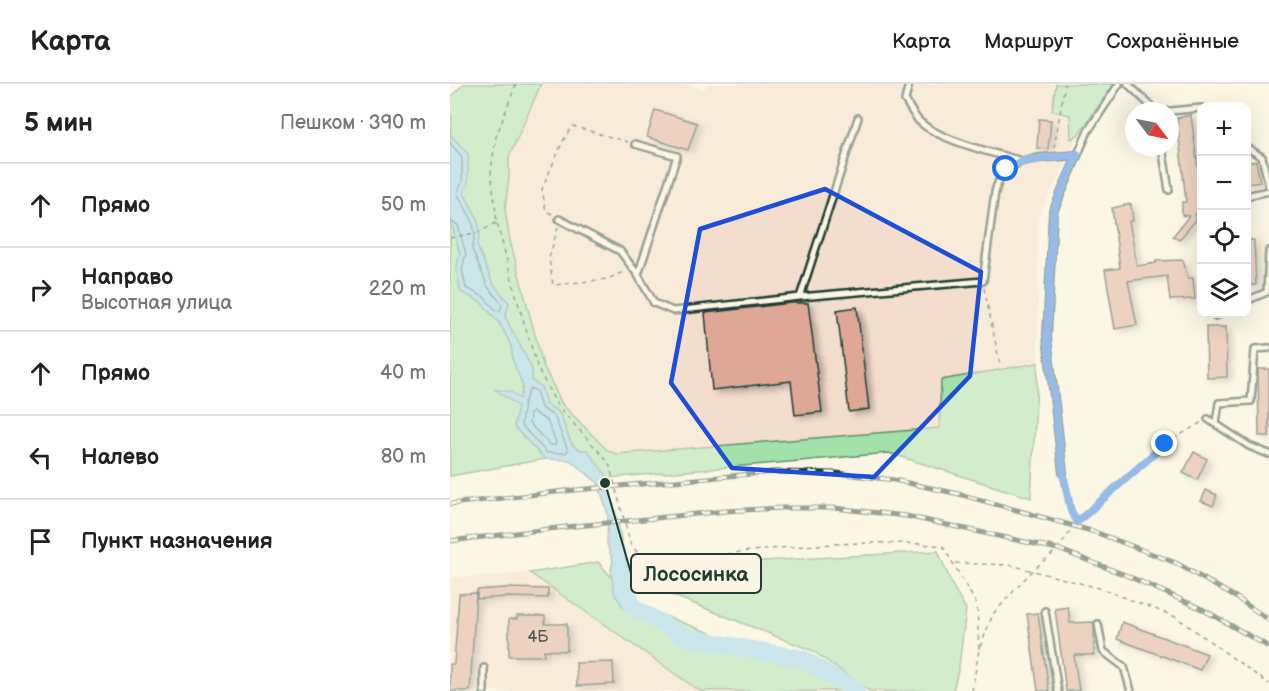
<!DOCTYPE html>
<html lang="ru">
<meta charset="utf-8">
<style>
:root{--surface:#fff;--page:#f6f6f6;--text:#222;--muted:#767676;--line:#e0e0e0}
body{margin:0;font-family:"Balsamiq Sans",sans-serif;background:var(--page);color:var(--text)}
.controls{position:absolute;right:18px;top:18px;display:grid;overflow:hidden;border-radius:12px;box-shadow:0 6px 24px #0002}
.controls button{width:54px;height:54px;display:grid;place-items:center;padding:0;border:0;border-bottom:2px solid var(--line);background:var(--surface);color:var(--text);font:30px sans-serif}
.compass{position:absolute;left:675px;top:18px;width:54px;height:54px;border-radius:50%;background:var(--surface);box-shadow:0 6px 24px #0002;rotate:122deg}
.stop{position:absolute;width:18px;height:18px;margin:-14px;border:4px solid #1a73e8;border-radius:50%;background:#fff}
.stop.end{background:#1a73e8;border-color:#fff;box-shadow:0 2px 6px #0008}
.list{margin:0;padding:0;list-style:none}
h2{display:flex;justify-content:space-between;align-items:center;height:78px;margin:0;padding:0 24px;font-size:26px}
h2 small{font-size:20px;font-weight:400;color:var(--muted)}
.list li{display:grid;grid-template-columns:39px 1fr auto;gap:18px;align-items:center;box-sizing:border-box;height:84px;padding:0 24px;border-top:2px solid var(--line)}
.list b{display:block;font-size:22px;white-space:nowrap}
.list p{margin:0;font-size:20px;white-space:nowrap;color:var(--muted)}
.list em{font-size:20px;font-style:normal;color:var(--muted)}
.icon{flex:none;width:33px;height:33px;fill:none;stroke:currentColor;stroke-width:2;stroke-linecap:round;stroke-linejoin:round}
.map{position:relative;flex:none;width:819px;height:607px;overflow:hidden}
header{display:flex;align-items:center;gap:36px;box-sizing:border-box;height:84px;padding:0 30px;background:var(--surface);border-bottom:2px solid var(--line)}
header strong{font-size:28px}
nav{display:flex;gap:33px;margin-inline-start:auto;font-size:21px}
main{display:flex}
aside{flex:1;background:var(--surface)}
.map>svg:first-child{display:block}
.built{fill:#f3decd}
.green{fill:#a2e1aa;stroke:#608f6f;stroke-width:1.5}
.water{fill:#90d3f2;stroke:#6397a6;stroke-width:1.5}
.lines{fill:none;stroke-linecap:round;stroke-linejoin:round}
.shore{stroke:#4c7980;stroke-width:1.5}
.river{stroke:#90d3f2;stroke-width:18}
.building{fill:#dea796;stroke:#1f3d34;stroke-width:1.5;filter:url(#shadow)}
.lane-casing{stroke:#1f3d34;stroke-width:10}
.path{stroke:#1f3d34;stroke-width:1.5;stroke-dasharray:4.5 4.5;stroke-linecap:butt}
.lane{stroke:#fcf5e5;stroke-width:5}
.rail-casing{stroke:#1f3d34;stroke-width:5}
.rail{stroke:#fcf5e5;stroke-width:3;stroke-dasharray:9;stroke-linecap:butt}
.route{stroke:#1a73e8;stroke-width:8}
.marked{fill:none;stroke:#1d4ed8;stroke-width:4.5;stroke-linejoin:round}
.labels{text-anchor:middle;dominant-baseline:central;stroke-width:5;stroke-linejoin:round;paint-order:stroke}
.number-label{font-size:16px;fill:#4f584c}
.leader{fill:none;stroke:#1f3d34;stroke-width:2}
.callout-dot{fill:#1f3d34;stroke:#fcf5e5;stroke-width:2}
.callout{fill:#fcf5e5;stroke:#1f3d34;stroke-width:2}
.callout-label{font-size:21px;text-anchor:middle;font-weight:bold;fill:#1f3d34}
</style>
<header>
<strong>Карта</strong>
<nav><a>Карта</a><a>Маршрут</a><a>Сохранённые</a></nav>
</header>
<main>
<aside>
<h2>5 мин<small>Пешком · 390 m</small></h2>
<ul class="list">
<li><svg class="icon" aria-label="ahead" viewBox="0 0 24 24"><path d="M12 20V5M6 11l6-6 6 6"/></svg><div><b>Прямо</b></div><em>50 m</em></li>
<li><svg class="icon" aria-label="right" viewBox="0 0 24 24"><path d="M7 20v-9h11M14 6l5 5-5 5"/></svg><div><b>Направо</b><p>Высотная улица</p></div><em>220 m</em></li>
<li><svg class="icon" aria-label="ahead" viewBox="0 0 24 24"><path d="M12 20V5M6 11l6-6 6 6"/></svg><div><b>Прямо</b></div><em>40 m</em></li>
<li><svg class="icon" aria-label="left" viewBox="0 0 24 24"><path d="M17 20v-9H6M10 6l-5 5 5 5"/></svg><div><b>Налево</b></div><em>80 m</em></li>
<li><svg class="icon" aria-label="arrive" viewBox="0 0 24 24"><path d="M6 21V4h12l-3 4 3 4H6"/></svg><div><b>Пункт назначения</b></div></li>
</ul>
</aside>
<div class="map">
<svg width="819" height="607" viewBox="0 0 819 607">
<defs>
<filter id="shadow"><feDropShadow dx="5" dy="3" stdDeviation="3" flood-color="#0004"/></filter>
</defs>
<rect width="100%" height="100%" fill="#fcf5e5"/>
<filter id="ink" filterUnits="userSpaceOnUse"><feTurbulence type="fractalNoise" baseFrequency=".0167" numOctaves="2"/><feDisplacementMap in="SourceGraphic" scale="12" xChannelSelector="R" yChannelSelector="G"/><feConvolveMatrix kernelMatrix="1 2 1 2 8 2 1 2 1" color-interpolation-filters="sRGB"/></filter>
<g filter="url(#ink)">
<path class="built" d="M91 0H234L254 6 257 0H606L602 27 620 31 621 55 628 51 588 135V279L491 296 489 344 166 370 156 365 112 320 93 281 60 157 55 126 59 93V73Z
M80 489 244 603 250 607H0V494Z"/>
<path class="green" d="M14 0H91L59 73V93L55 126 60 157 93 281 112 320 156 365 166 370 489 344 491 296 588 279 581 414 439 369 158 394 137 367C115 368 119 342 108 328 106 325 100 323 96 321L91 303 82 297V285L55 233 59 219 43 200 27 162V133L13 108 18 70 0 50 2 32 0 31V13Z
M606 0H664L628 51 621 55 620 31 602 27Z
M0 132 10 171 6 185 11 208 31 218 50 240 61 261 63 276 73 302 64 343 95 375 0 392Z
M488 467 503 503 516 525 509 582 503 607H419L363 567 199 502 208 483Z
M148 478 186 521 350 583 393 607H250L80 489Z"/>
<path class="water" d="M0 50 18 70V101L13 108C23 125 35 142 27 162L43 200 59 219 55 233 82 285V297L91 303 96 321C100 323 106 325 109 329 118 343 116 368 137 366L158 394 172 459 187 516 173 523 164 509 161 485 163 477 157 460 158 430 148 399 120 376 95 375 64 343 68 322 44 305 61 308 70 315 73 302 63 276 61 261 50 240 31 218 11 208 6 185 10 170 0 132Z"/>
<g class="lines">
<path class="shore" d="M0 59 12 73V98L7 109 22 136 25 151 22 165 38 203 52 220 50 227 46 226 34 213 16 204 12 185 16 170 8 141 0 137
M80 304 86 307 91 324 104 332 118 366 116 369H97L71 341 74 319Z
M83 328 97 337 106 358 105 361H100L79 339 80 330Z"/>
<path class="river" d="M173 496 183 523 237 554 353 575 406 607"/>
</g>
<path class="building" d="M205 26 247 39 238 66 197 53Z
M741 31 748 85 752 84V130H745L746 136 729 156 723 152 739 132 732 131V118H736L727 34Z
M589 35 601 36 598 65 587 64Z
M806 77 810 98 796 100V79Z
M681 120 683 137H679L687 182 706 179V177L733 176 738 194H743L745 215 720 216 717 192 678 197 687 241 665 245 655 186 670 184 662 124Z
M796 156H804L806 201H796Z
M341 219H358L372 328 345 331 341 297 262 306 255 229Z
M407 223 419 325 399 328 387 226Z
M756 243H776L777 293 757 294Z
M808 285H819V352H809Z
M744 368 757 375 747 396 733 389Z
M756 406 767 411 763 422 751 417Z
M55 504 98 505V514L56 513 27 515V506Z
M26 509 20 607H0V580H4L9 510Z
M618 523 620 539 644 538V571H624L629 607H616L605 525Z
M588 529 599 607H588L577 530Z
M67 532H95V540H117V567L94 566V572H59V535H67Z
M672 538 757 570 750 586 667 555Z
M163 578 164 600 127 602 126 579Z"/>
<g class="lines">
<g class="lane-casing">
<path id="lane" d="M459 0 455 16C459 22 463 30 468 36 487 56 544 69 572 77
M678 0 706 27
M720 27 752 24
M185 60 227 72 188 191 204 219 223 227 350 213 533 197 545 108C555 68 593 75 627 71
M712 63 719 106
M796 63 812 73 819 103
M796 112 819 107
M109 135 170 167 188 191
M350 213 408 34
M796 217 817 208 819 167
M765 230V232L770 230
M758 335 799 362 819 370
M766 339 769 319 801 317 805 265 819 264
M613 389 597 253 603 128 638 47 669 0
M595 527 608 607
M648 540 653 567 674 583 681 607
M34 607V584"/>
</g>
<path class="path" d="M66 0 46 53 41 87 47 139 68 218 88 285 107 321 159 379 181 462 199 479C294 468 398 452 493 462L527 521 529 566
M604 64 615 0
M102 130 96 127 92 105 113 57 122 42 178 58
M108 143 99 174 103 201 158 195 175 187
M0 154 30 148 46 139
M534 204 550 280
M614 396 621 427 626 437
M505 479 560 481 649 504 726 533 819 600
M522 607 529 566 543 530 582 487 608 465 627 438 715 360 752 338"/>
<use href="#lane" class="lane"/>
<g class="rail-casing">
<path id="rail" d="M0 420 115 407 325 388 386 389 444 396 509 410 645 448 726 479 787 514 819 536
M0 457 116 443 276 427 332 424H384L456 432 608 465 678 492 752 525 819 563"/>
</g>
<use href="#rail" class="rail"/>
</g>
</g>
<g class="lines" filter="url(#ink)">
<path class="route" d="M556 85 572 77 627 70 603 128 597 253 613 389 621 427 627 438 715 360"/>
</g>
<path d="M0 0H819V607H0ZM375 105 531 188 520 292 424 393 282 384 221 299 250 145Z" fill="#fcf5e5" fill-opacity=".55" fill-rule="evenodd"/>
<path class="marked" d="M375 105 531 188 520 292 424 393 282 384 221 299 250 145Z"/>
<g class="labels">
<g class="number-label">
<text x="88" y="553">4Б</text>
</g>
</g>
<path class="leader" d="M155 399L181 489"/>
<circle class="callout-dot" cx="155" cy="399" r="6"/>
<rect class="callout" x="181" y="470" width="130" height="39" rx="6"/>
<g class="callout-label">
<text x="246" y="497">Лососинка</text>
</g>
</svg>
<div class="controls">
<button>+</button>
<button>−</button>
<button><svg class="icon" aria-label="locate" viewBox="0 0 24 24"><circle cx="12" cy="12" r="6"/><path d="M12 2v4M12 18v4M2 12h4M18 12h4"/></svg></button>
<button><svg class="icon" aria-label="layers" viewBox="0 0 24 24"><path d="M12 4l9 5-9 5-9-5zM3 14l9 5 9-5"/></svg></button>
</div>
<svg class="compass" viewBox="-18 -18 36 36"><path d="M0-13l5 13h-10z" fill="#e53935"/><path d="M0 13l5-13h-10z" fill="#767676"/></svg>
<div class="stop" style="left:556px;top:85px"></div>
<div class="stop end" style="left:715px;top:360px"></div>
</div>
</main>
